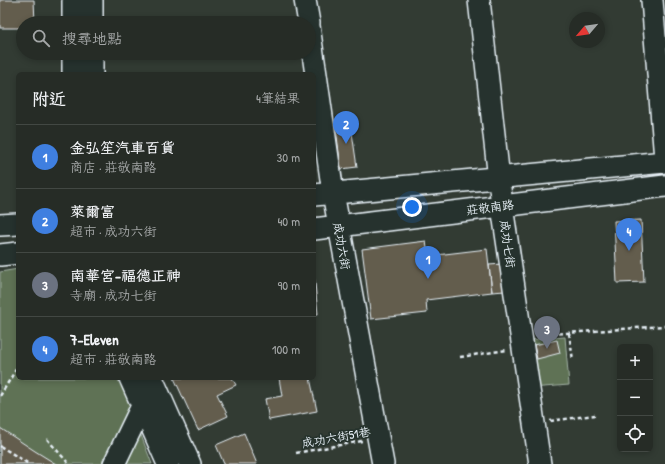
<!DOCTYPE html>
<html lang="zh-TW">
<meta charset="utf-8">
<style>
:root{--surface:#262c26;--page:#2e342e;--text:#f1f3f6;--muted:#a4a7a7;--line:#424843;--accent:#e69b98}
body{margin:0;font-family:"Patrick Hand","LXGW WenKai TC",sans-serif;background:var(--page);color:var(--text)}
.controls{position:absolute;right:12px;bottom:12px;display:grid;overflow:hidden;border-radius:6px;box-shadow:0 2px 6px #0003}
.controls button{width:36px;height:36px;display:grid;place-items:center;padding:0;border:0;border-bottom:1px solid var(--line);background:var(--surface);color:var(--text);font:20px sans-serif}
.compass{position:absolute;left:569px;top:12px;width:36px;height:36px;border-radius:50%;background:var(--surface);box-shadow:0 2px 6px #0003;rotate:241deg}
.you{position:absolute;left:412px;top:207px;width:14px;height:14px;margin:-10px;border:3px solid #fff;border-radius:50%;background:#1a73e8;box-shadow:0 0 0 6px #1a73e833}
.badge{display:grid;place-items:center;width:26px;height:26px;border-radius:50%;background:var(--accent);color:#fff;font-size:13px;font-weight:700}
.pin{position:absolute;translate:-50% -33px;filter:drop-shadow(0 1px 2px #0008)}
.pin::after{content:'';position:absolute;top:21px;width:14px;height:12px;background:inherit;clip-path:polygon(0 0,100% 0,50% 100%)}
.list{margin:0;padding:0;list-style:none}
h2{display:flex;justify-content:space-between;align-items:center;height:52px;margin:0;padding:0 16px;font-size:17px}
h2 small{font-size:13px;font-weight:400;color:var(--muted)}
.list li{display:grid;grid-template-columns:26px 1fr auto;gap:12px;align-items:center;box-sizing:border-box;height:64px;padding:0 16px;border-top:1px solid var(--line)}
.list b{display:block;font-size:15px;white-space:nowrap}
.list p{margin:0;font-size:13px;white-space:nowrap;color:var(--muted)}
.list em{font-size:13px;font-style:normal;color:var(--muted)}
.icon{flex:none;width:22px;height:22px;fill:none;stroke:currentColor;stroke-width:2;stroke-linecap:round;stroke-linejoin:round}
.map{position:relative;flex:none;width:665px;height:464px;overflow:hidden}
.search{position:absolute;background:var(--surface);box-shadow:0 2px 6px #0003;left:16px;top:16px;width:300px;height:44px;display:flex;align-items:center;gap:10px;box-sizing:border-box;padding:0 14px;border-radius:22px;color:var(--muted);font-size:15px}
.panel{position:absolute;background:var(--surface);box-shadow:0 2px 6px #0003;left:16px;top:72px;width:300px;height:308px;border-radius:6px}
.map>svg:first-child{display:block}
.green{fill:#5e7255;stroke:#a3b2a6}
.building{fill:#645d4d;stroke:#e8f1f8}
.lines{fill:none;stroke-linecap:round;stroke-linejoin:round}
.minor-casing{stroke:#e8f1f8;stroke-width:24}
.path{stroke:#e8f1f8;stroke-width:2.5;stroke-dasharray:4 3;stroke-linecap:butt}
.minor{stroke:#26332d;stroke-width:21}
.labels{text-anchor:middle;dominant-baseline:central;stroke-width:3.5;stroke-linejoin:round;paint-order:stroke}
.street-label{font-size:12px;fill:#e8f1f8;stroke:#26332d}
</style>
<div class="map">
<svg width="665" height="464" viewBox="0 0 665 464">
<rect width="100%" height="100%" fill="#323b33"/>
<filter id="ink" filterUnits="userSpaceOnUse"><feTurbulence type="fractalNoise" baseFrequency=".025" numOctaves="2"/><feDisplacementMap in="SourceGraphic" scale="8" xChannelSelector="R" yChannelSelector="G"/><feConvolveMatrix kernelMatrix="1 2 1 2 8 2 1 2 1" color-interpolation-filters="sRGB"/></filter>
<g filter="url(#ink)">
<path class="green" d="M18 269V378H119L152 464H0V272Z
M565 337 569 385 531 388 527 340Z"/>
<path class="building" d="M0 0H34L35 23H23V28H0Z
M350 119 357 167 341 169 335 120Z
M641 220 644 282 617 283 614 221Z
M426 241 428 256 487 249 492 292 426 300 427 313 371 319 362 249Z
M502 264 505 291 492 292 489 265Z
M314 273 318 314H314Z
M557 340 560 353 537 359 534 345Z
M174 378H232L236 385 217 394 228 416 198 430Z
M279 378H310L317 411 269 420 265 399 282 396Z
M0 428 35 451 56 464H0Z
M244 433 257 464H224L216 445Z"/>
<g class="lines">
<g class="minor-casing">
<path id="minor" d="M305 0 309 23
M479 0 502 206 540 464
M652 0 665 159
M73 23V0
M92 23V0
M309 26 333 193 383 464
M73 74V53
M92 74V53
M314 195 665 162
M0 225 18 224
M314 229 665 186
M0 255 18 253
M130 378 168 464
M152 378 190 464
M114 464 142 406"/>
</g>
<path class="path" d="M569 333 573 360
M538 335 665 326
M460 357 507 350
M0 396 18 366
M550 421 595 415
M47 439 69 464
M0 446 29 464
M296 453 362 441"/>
<use href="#minor" class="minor"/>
</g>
</g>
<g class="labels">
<g class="street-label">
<text transform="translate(490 207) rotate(-7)">莊敬南路</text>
<text transform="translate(508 244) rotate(82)">成功七街</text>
<text transform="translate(342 246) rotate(80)">成功六街</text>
<text transform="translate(336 437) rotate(-10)">成功六街51巷</text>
</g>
</g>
</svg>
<div class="controls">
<button>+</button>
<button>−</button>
<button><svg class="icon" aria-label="locate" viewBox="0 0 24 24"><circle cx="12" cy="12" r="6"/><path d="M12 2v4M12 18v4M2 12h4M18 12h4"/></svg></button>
</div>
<svg class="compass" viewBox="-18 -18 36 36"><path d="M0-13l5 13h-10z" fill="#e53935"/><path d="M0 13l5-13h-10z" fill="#a4a7a7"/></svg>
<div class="you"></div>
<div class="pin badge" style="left:428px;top:279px;background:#3f7fe0">1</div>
<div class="pin badge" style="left:346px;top:144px;background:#3f7fe0">2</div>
<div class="pin badge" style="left:547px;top:349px;background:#6b7280">3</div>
<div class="pin badge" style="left:629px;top:251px;background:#3f7fe0">4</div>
<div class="search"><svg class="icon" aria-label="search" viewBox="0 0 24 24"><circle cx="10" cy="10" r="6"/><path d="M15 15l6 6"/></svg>搜尋地點</div>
<section class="panel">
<h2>附近<small>4筆結果</small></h2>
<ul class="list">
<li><span class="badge" style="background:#3f7fe0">1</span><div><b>金弘笙汽車百貨</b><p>商店 · 莊敬南路</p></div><em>30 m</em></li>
<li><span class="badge" style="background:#3f7fe0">2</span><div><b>萊爾富</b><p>超市 · 成功六街</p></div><em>40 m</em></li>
<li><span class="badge" style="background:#6b7280">3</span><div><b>南華宮-福德正神</b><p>寺廟 · 成功七街</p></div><em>90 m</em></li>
<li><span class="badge" style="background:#3f7fe0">4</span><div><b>7-Eleven</b><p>超市 · 莊敬南路</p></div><em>100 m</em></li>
</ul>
</section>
</div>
